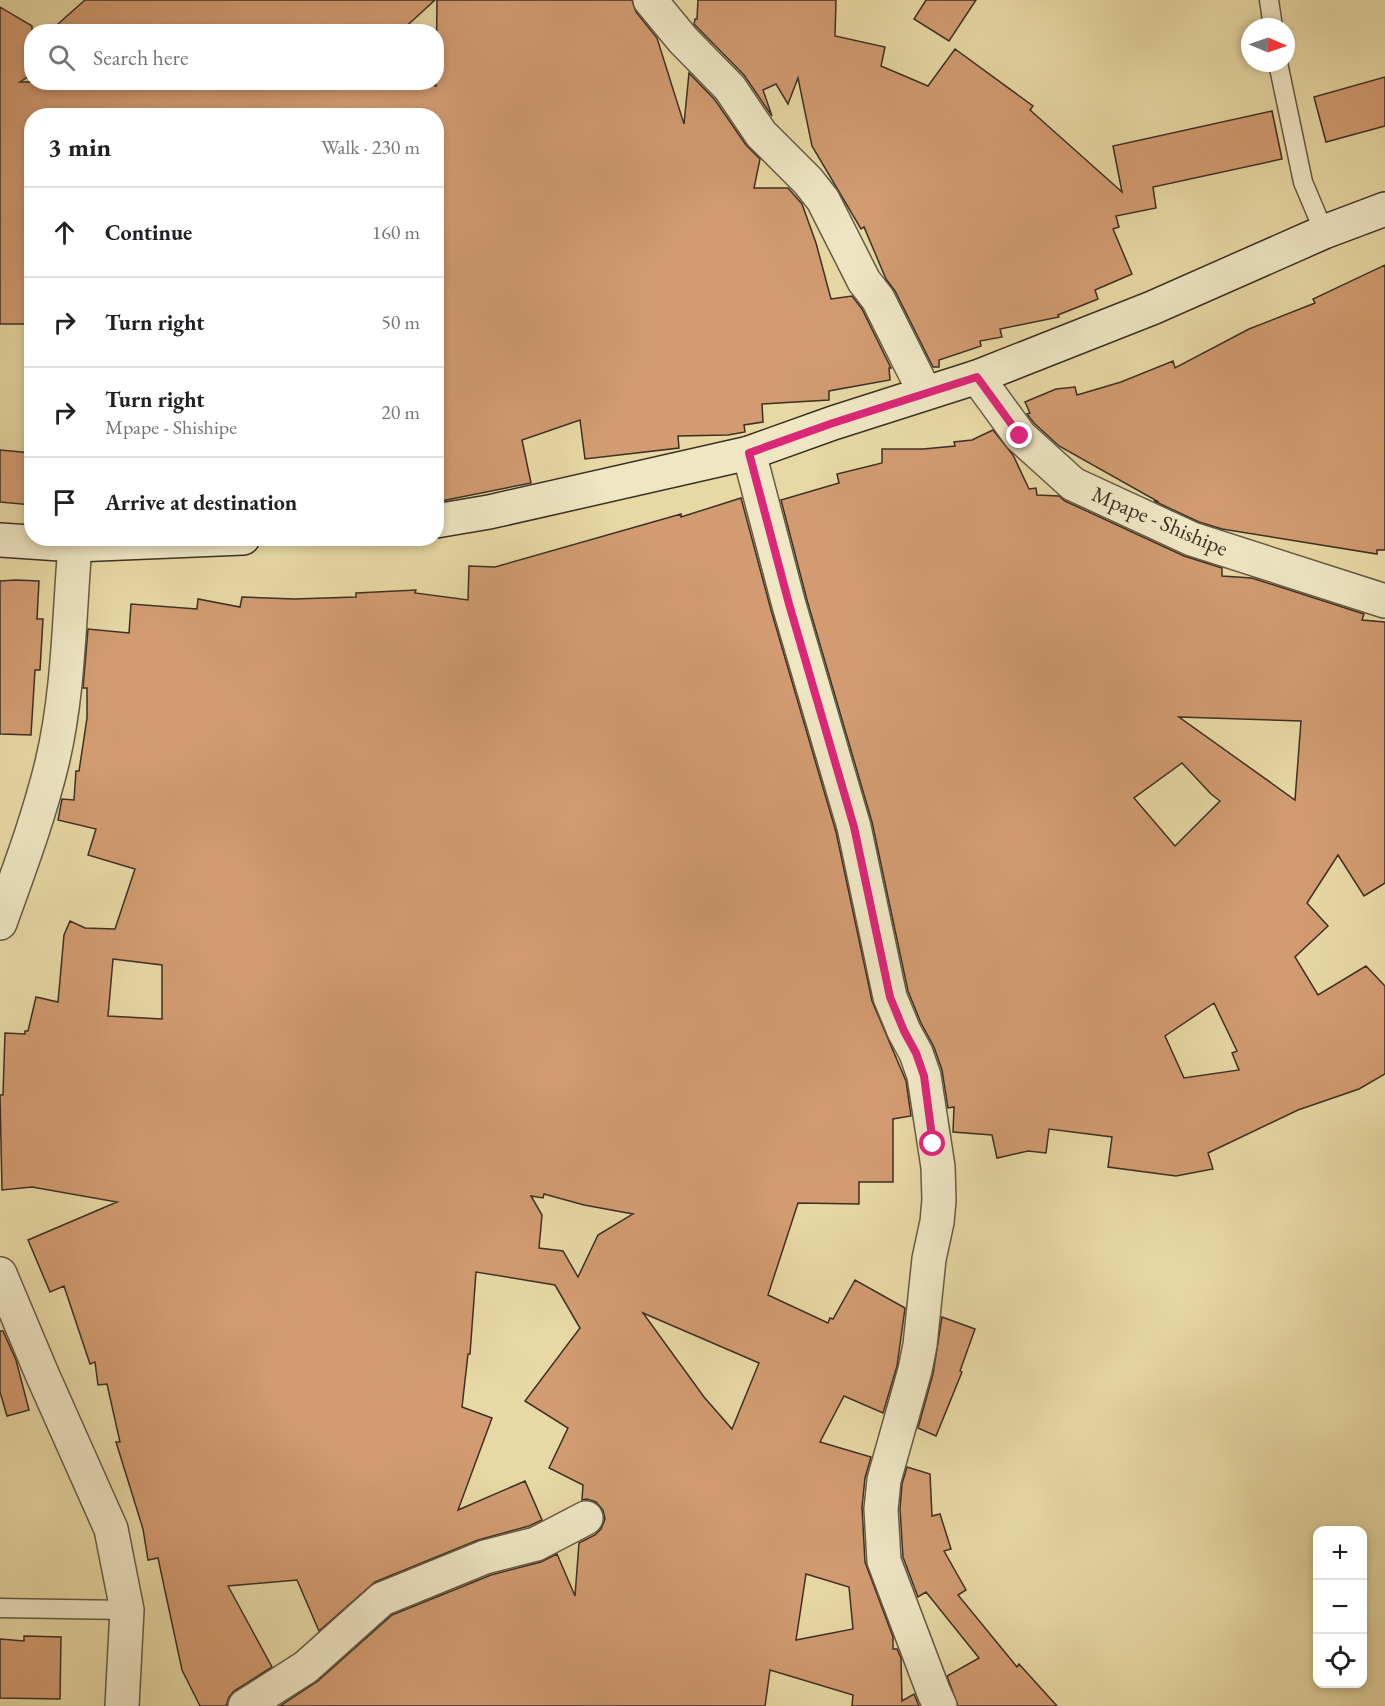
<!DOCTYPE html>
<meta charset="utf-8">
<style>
:root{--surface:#fff;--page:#f2f2f2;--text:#202124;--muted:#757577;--line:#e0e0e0}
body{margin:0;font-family:"EB Garamond",serif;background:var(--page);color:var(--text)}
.controls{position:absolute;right:18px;bottom:18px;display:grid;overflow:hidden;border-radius:12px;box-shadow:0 3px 9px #0003}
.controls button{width:54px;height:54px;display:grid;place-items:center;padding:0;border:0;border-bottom:2px solid var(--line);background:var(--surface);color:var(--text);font:30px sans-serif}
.compass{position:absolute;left:1241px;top:18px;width:54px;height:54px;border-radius:50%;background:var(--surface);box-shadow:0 3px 9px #0003;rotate:92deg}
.stop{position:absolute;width:18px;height:18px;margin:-14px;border:4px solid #db2777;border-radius:50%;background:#fff}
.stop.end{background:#db2777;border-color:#fff;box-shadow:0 2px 6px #0008}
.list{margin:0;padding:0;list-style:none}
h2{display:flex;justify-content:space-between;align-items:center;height:78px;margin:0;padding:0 24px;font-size:26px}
h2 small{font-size:20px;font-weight:400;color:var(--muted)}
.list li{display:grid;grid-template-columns:39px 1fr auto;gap:18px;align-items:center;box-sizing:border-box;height:90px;padding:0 24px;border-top:2px solid var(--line)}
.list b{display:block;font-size:22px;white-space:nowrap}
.list p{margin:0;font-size:20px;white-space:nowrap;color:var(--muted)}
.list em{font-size:20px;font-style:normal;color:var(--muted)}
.icon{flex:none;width:33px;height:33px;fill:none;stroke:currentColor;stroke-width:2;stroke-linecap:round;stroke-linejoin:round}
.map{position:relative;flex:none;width:1385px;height:1706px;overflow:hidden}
.search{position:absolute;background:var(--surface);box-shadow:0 3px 9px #0003;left:24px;top:24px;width:420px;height:66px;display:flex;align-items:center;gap:15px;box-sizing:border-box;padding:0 21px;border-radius:24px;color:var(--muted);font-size:22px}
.panel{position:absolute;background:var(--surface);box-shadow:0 3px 9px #0003;left:24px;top:108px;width:420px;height:438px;border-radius:24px}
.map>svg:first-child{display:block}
.building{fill:#d29b71;stroke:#3c3025;stroke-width:1.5;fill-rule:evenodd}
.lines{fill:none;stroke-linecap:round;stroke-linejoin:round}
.lane-casing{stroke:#675a45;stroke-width:21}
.street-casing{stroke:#675a45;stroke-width:36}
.secondary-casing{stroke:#3c3025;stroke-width:36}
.lane{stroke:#efe6c4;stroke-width:18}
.street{stroke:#efe6c4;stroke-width:33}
.secondary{stroke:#efe6c4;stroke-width:33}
.route{stroke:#db2777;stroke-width:8}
.labels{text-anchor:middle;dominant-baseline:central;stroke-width:6;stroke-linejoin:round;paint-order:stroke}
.street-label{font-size:22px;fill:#3c3025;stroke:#efe6c4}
</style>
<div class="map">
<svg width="1385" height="1706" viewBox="0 0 1385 1706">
<rect width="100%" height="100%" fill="#e7d8a4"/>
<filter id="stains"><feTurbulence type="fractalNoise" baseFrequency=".00333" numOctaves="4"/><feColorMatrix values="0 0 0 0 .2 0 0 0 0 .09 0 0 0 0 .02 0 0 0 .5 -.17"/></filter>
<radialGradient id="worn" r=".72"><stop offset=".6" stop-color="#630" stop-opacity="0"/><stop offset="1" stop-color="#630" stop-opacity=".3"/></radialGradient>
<path class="building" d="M85 0H435L400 32H49Z
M437 0H632L636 12 657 38 684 124 689 73 715 100 746 145 760 159 754 188H788L802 204 816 243 831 299 852 296 862 309 891 368H889L890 380 829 391V400L762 404 763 422 744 425 745 432 728 435 678 436 679 448 585 459 580 420 522 440 531 483 436 502V116H32V324H0V7L32 26V74L20 82H420L436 86Z
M698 0H836L835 36 885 47 881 66 928 86 955 49 1033 106 1030 110 1122 192 1113 146 1272 111 1282 159 1153 187 1156 208 1116 216 1119 227 1113 229 1132 274 1095 290 1098 299 1058 315 1059 317 1000 329 1002 337 980 341 981 346 939 360V367H933L895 291 886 279 864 227 861 229 812 146 798 78 788 104 776 84 763 90 772 116 744 75 694 24 695 19H697Z
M926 0H976L949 41 914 19Z
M1385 77V126L1326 142 1314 97Z
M1385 265V550H1377V554L1222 529 1199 522 1154 501H1157L1059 446 1034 423 1027 414 1030 413 1025 402 1056 389 1075 387 1077 395 1121 382 1173 361 1175 368 1249 329 1315 303 1313 299Z
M993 430 1013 455 1029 489 1036 488 1037 495 1059 496 1065 501 1184 556 1222 568V576L1252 578 1364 614 1362 620 1385 622V883L1364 896 1338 855 1307 903 1328 926 1295 957 1318 995 1366 966 1385 986V1074L1359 1089 1298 1110 1208 1153 1213 1169 1176 1176 1108 1167 1112 1137 1049 1129 1046 1153 1028 1151 997 1158 992 1135 953 1132 954 1107 948 1108 942 1070 934 1047 921 1023 908 991 872 822 807 600 781 500 839 483 837 474 882 463V449H923L955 446 954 442 972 440ZM1179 717 1301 721 1295 800ZM1182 763 1211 794 1220 801 1175 846 1134 798ZM1214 1003 1237 1051 1232 1053 1239 1070 1184 1078 1165 1036Z
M0 450 32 453V505L0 502Z
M741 498 771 610 836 832 872 1001 906 1081 911 1116 893 1119V1182H859V1204L798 1203 768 1295 828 1323 830 1318 833 1319 855 1280 905 1308 897 1366 883 1413 844 1396 820 1442 871 1457 865 1478 862 1507 865 1562 893 1637V1649H897L901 1658 902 1701 914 1694 919 1706H852L853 1695 770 1670 765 1706H280L318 1681 392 1615 491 1575 541 1562 557 1554 575 1596 579 1543 595 1535 601 1529 605 1519 603 1510 596 1502 587 1499 582 1500 583 1485 549 1468 568 1428 525 1401 580 1328 555 1285 476 1272 470 1354H468L462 1407 492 1418 458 1510 525 1481 542 1520 529 1526 478 1540 375 1582 319 1631 297 1580 228 1586 272 1667 234 1691 229 1697 226 1706H200L182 1670 158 1558 148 1560 143 1529 116 1442H120L107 1384 98 1385 95 1362 90 1364 64 1286 50 1292 28 1240 117 1202 32 1187 2 1190 0 1095H3L5 1033 25 1034V1031H28L36 997 58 1002 64 935 70 921 85 928 115 929 135 869 88 855 96 829 58 820 62 799 74 800 76 771H79L87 718V688H83L88 629 129 633 131 604 197 609 198 599 240 607 242 597 294 599 356 597V593L416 590 415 593 468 600 469 566 495 567 681 514V517ZM113 959 162 965V1019L108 1016ZM544 1194 584 1205 633 1214 598 1235 578 1277 563 1251 539 1248 542 1215 531 1196 543 1198ZM643 1313 759 1363 732 1429 704 1397ZM806 1574 849 1587 853 1629 796 1640Z
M16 580 39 581 37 619H43L40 670H35L31 735 0 734V581Z
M942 1317 975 1329 960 1371 962 1372 936 1436 918 1428 933 1374Z
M0 1331H3L16 1360 29 1410 7 1416 0 1392Z
M907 1467 930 1474 932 1516 940 1514 951 1549 944 1551 966 1590 958 1595 1017 1667 1019 1664 1057 1706H958L947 1676 979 1658 926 1592 918 1597 903 1557 900 1509 902 1484Z
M24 1636 61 1637 60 1699 0 1698V1639L24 1641Z"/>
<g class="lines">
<g class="lane-casing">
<path id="lane" d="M1269 0 1273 27
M1278 63 1303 182 1324 232
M0 1608 127 1610"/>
</g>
<g class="street-casing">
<path id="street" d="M650 0 683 40 730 88 761 134 808 181 823 200 864 281 878 299 925 393
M977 377 1020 436 1073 484 1192 539 1385 601
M749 453 789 605 854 827 890 997 904 1031 916 1053 924 1076 938 1167 939 1200 937 1222 929 1259 920 1345 915 1370 884 1480 881 1509 884 1561 934 1693 940 1706
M0 923C19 870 39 817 52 763 69 692 69 617 75 545
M0 1274 42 1374 111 1529 127 1610 122 1706
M245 1706 306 1667 382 1599 485 1557 536 1544 586 1518"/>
</g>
<g class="secondary-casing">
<path id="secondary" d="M436 521 489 512 749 453 833 423 977 377 1152 308 1324 232 1385 209
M0 540 75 545 243 538"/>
</g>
<use href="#lane" class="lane"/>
<use href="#street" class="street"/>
<use href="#secondary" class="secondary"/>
</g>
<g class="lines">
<path class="route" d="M933 1144 924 1076 916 1053 904 1031 890 997 854 827 789 604 749 453 833 423 977 377 1020 436"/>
</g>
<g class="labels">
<g class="street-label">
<text transform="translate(1160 521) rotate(23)">Mpape - Shishipe</text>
</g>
</g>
<rect width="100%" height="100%" filter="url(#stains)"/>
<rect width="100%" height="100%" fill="url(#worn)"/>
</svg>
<div class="controls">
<button>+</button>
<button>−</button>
<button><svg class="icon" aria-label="locate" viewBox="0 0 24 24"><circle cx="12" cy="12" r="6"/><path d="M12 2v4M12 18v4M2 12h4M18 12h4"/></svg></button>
</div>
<svg class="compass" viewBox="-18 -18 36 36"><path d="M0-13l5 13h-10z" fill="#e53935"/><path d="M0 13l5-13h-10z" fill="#757577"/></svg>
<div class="stop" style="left:933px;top:1144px"></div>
<div class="stop end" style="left:1020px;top:436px"></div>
<div class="search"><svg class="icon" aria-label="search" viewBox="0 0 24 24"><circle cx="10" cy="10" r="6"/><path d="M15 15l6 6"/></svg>Search here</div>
<section class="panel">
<h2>3 min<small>Walk · 230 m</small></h2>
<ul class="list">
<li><svg class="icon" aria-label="ahead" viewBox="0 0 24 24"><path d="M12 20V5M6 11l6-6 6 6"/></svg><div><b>Continue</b></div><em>160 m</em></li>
<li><svg class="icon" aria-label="right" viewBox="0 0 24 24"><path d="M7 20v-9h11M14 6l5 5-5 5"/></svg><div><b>Turn right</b></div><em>50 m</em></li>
<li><svg class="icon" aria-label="right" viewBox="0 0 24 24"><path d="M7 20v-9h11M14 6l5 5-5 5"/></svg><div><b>Turn right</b><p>Mpape - Shishipe</p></div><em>20 m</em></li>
<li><svg class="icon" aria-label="arrive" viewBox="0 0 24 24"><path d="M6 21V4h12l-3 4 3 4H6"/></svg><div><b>Arrive at destination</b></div></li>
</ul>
</section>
</div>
